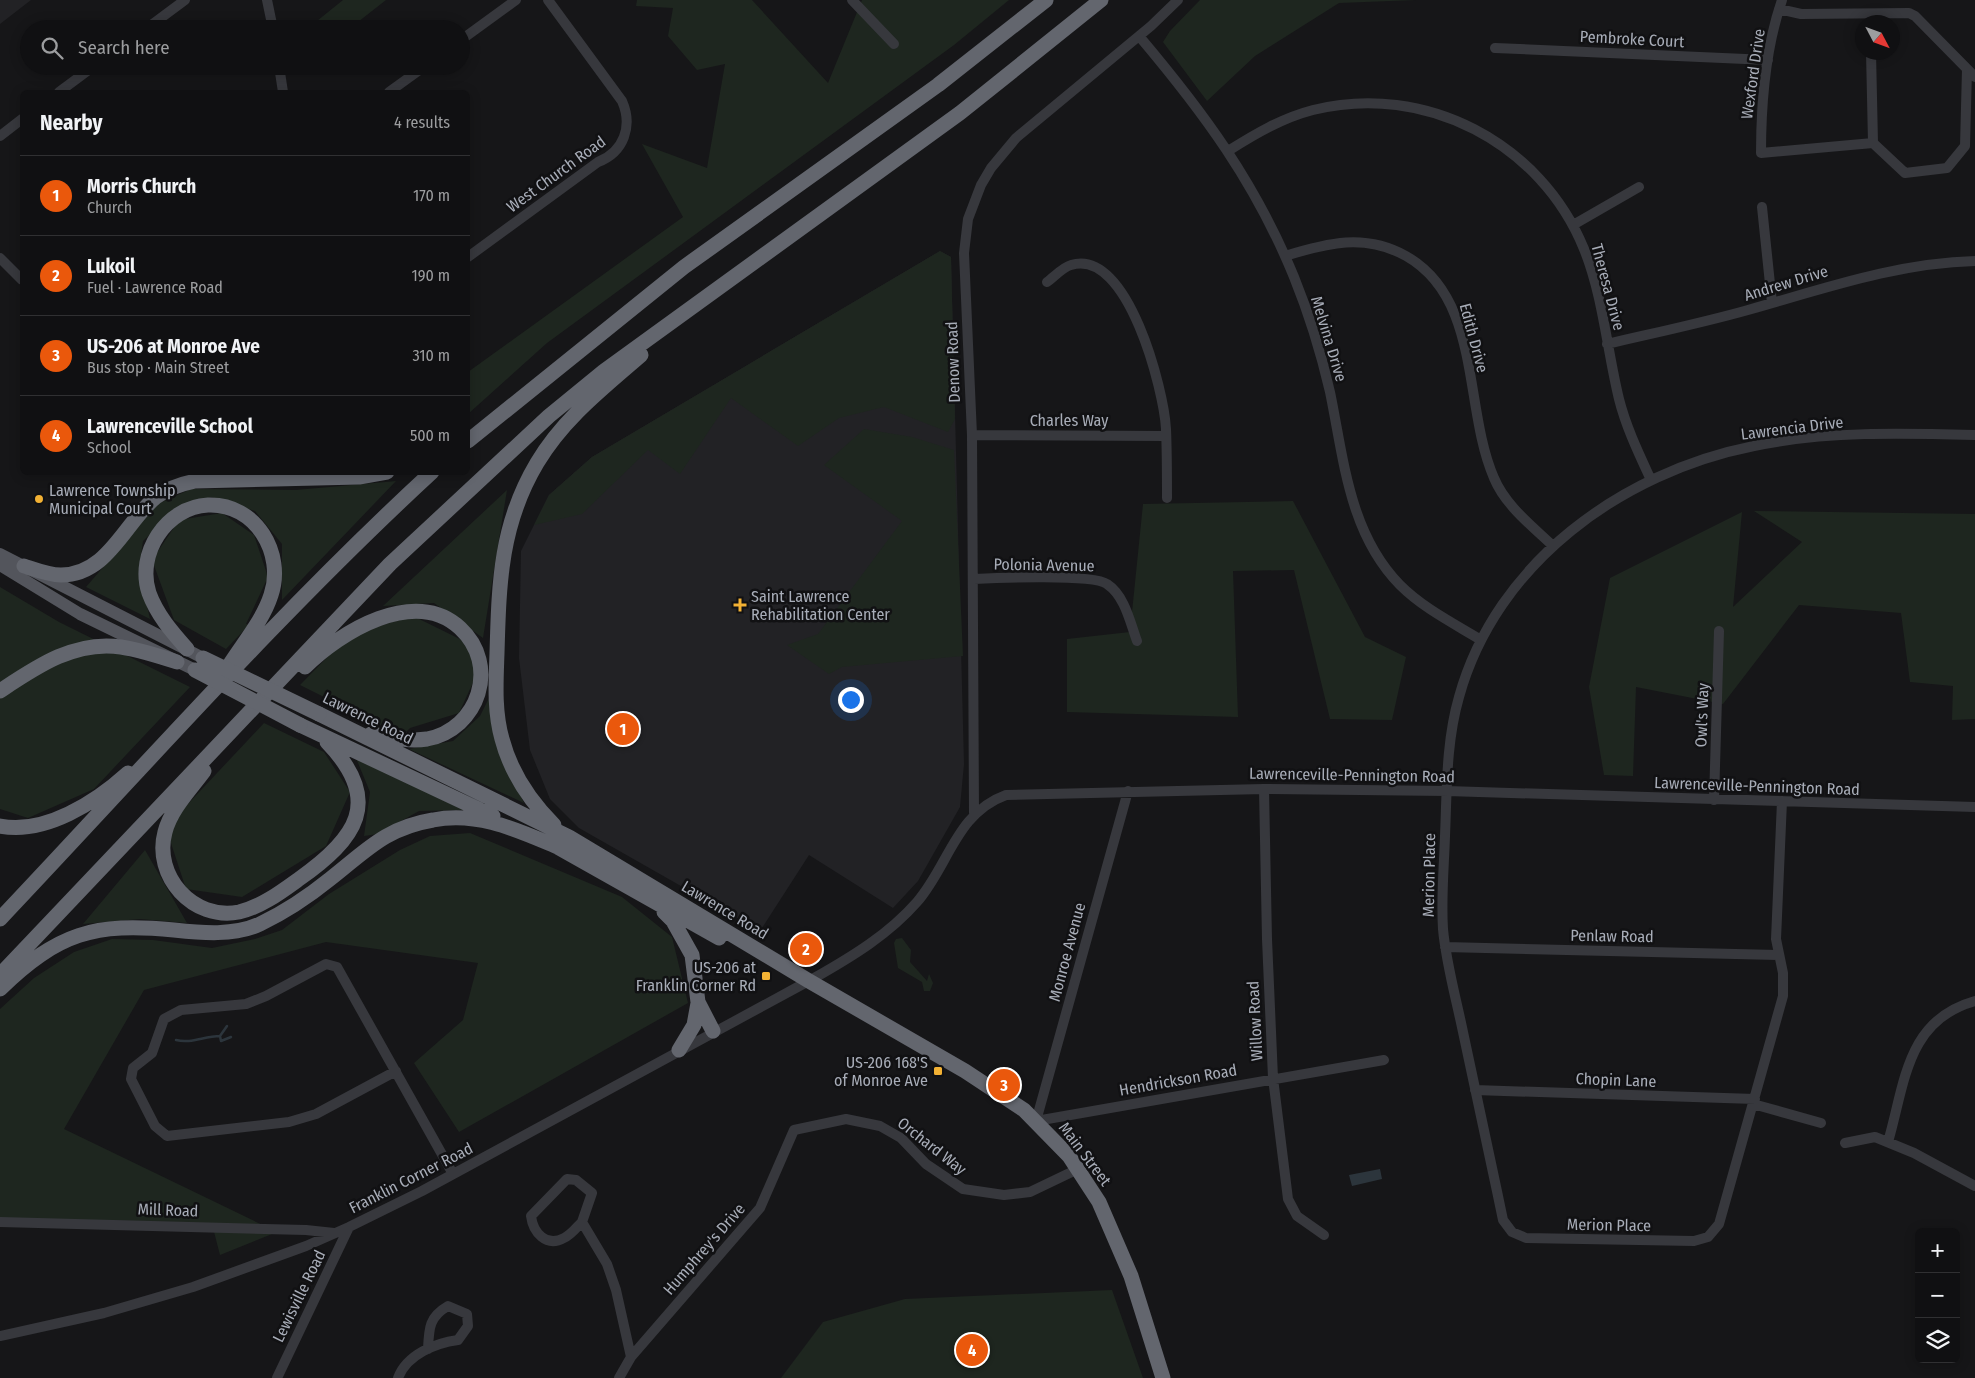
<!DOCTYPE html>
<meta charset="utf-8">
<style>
:root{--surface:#101012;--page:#1e1e20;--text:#f1f3f6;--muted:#9c9d9f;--line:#303032;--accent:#ea580c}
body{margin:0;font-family:"Fira Sans Condensed",sans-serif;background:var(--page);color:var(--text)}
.controls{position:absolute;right:15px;bottom:15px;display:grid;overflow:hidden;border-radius:8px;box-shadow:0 2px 12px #0003}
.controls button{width:45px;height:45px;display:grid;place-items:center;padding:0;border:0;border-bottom:1px solid var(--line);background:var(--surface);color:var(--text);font:25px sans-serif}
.compass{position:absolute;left:1855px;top:15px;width:45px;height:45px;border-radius:50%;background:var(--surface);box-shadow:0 2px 12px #0003;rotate:131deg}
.you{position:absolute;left:850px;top:699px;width:18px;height:18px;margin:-12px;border:4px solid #fff;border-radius:50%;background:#1a73e8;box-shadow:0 0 0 8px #1a73e833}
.badge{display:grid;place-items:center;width:32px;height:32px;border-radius:50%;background:var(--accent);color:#fff;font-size:16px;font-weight:700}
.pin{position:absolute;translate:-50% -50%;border:2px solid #fff;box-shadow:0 1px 5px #0006}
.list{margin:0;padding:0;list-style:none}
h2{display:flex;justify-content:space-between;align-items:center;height:65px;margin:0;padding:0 20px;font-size:21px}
h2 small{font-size:16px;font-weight:400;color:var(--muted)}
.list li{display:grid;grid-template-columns:32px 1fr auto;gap:15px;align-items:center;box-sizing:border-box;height:80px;padding:0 20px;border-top:1px solid var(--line)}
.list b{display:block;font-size:19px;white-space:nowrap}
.list p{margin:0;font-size:16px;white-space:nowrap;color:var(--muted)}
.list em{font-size:16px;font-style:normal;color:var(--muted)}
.icon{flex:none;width:28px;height:28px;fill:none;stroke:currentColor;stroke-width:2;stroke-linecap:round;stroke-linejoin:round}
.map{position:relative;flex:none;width:1975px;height:1378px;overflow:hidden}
.search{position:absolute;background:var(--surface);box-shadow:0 2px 12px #0003;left:20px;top:20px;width:450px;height:55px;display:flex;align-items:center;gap:12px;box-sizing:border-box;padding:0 18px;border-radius:28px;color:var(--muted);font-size:19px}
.panel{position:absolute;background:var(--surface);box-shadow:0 2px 12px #0003;left:20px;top:90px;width:450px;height:385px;border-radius:8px}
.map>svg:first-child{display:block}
.built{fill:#222225}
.green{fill:#1e261f}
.water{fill:#2c353c}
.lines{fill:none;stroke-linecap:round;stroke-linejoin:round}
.stream{stroke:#2c353c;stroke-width:2.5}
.minor{stroke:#37383d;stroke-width:10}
.major{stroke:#53555c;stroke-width:12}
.highway{stroke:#63666e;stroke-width:15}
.highway-bridge{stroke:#63666e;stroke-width:15}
.poi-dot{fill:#f2b134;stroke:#111113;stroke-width:2}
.labels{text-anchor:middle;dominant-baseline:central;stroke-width:5;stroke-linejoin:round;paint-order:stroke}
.street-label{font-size:16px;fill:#a8adb8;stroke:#111113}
.poi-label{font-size:16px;fill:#a8adb8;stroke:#111113;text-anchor:start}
</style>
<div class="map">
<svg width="1975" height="1378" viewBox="0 0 1975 1378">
<rect width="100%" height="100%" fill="#161618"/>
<path class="built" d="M0 0H31L0 24Z
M940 251 951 257 964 764 960 807 918 881 893 908 809 855 760 931 579 828 550 799 530 750 519 658 521 551 549 495 592 457Z"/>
<path class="green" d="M343 0H386L349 29H307Z
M637 0H752L828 83 862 0H1009L954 45 547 343 468 414V372L683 217 642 144 707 168 725 64 697 70 668 36 673 8 636 6Z
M1200 0H1416L1339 3 1255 56 1207 101 1163 42 1170 31Z
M940 251 951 257 955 419 948 432 884 407 839 418 798 446 731 398 680 474 648 450 582 514 534 525 549 495 592 457Z
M864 429 912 437 954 450 963 656 842 667 829 674 787 645 818 634 902 521 824 465Z
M396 481 282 600V544L255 511 211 497 178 508 143 541 139 570 150 619 86 587 158 504 191 489 296 490Z
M507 490 483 638 434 603 383 606Z
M1293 501 1365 637 1406 657 1392 720 1330 719 1294 570 1233 571 1238 717 1067 712V639L1130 632 1143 504Z
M1754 511 1975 514V719L1952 720 1953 686 1910 682 1901 613 1799 605 1723 704 1636 687 1633 776 1604 775 1589 687 1610 578 1742 512 1733 607 1802 542Z
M222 513 254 535 268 577 246 624 249 625 226 649 174 620 152 560 179 520Z
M0 587 59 622 190 687 94 789 28 818 0 809Z
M413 616 468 643 476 676 459 713 410 728 402 736 300 685 349 635Z
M491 694 502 758 524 803 409 749 453 741 480 716Z
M264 723 324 752 350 792 326 846 242 897 186 889 169 837 171 822Z
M356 758 464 810 419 811 378 834 364 836 370 792Z
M470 833 622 897 672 937 688 1003 459 1132 414 1063 463 1020 478 963 326 942 144 990 64 1129 277 1232 220 1255 212 1224 0 1220V1009L34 978 74 952 112 939 153 940 212 948 255 939 282 930 329 894 400 850 430 836Z
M145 850 187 923 140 919 83 924Z
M902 938 911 950 910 962 927 981 929 974 933 983 930 991H924L922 982 898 968 894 943 896 939Z
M1112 1290 1143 1378H781L823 1322 905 1299Z"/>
<path class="water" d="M1380 1169 1382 1179 1352 1186 1349 1175Z"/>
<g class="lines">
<path class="stream" d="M220 1036 221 1041 231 1037
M176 1040C191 1044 204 1036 220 1036L227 1026"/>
<path class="minor" d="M267 0 273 29
M852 0 894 44
M1782 0C1765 49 1761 102 1761 153L1873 143
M1779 9 1801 14 1909 13 1915 16 1975 77
M146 29 185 0
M1139 36C1204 113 1255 182 1294 277 1309 314 1321 353 1330 392 1344 460 1349 533 1400 585 1423 608 1453 623 1481 640
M461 40 516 0
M1495 48 1768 60
M1871 52 1873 143 1905 173 1947 168 1965 146 1967 69
M279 66 283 92
M59 92 94 66
M389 92 425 66
M0 136 22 119
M1228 151C1255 134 1282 118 1313 110 1425 82 1541 143 1584 249 1603 296 1607 350 1619 399 1626 427 1639 454 1651 480
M1762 207 1772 303
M1573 225 1639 187
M1285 256C1327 243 1365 233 1406 256 1482 299 1463 407 1494 478 1505 505 1532 526 1553 546
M468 257 598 162C624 152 633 126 622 101L548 0
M0 258 22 280
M1047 282C1054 277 1063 267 1071 265 1128 247 1164 391 1166 429 1167 452 1167 475 1167 498
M1607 344C1654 333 1702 323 1748 310 1823 289 1896 263 1975 261
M972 435 1166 436
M974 579C996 578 1093 574 1107 584 1125 596 1130 622 1137 641
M1264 789 1267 939 1273 1078 1288 1199 1297 1216 1324 1235
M1128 791 1036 1121 1384 1060
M1714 800 1719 631
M1782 801 1776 939 1783 973V996L1719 1224 1708 1237 1694 1241 1526 1238 1512 1232 1503 1220C1490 1157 1476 1094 1463 1032 1456 998 1446 963 1443 929 1441 898 1444 867 1445 836 1447 789 1446 742 1459 697 1496 563 1622 472 1754 446 1826 431 1902 433 1975 435
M974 813 972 435 964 253 968 219 981 185 991 168 1016 138 1151 26 1178 0
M1445 947 1778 955
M396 1071 316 1114 289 1122 167 1136 155 1126 131 1079 133 1068 152 1053 164 1019 181 1010 246 1004 266 996 326 964 337 967 453 1174
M1475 1090 1755 1099
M1753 1104 1821 1123
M1888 1142C1905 1084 1906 1020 1975 1001
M1845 1143 1875 1137 1914 1153 1975 1186
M0 1222 306 1230 334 1233
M582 1222C577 1227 571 1235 564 1238 546 1248 533 1232 531 1216L567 1179 576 1180 592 1193 582 1222 607 1264 616 1290 631 1357
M0 1336 104 1313 193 1287 306 1246 349 1227 422 1191 816 977C853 956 889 934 917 902 949 865 956 813 1006 795L1264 789 1447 791 1975 807
M277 1378 349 1227
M398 1378C407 1354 436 1343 458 1340L468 1326 467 1314 448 1306C429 1317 429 1328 428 1349
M619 1378 631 1357 760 1208 794 1130 846 1119 880 1126 901 1138 926 1164 963 1189 1004 1195 1030 1192 1078 1169"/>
<path class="major" d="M0 554 203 658
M0 565 80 614 195 670"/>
<path class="highway" d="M468 441 684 267 938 85 1046 0
M24 566C36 570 49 575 61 575 108 575 125 522 156 497 168 488 181 484 195 481L359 477 387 472
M187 649C172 632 157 615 149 593 136 554 166 507 208 505 256 503 285 554 271 595 263 620 244 642 230 664
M305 667C340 632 415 586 460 628 500 665 479 729 427 739 408 742 389 737 371 734
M0 691C36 667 75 640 121 647 140 650 159 656 177 662
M319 714 569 837 809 981 965 1071 1024 1110 1069 1156 1099 1202 1131 1276 1163 1378
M300 725 493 816
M204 771C190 790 171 809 165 832 153 876 193 921 239 912 261 907 281 892 299 879 356 839 384 801 327 742
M554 825C530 801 511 773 502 739 494 711 496 682 497 653 499 584 500 525 537 463 563 419 603 388 641 355
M0 826C45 835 96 802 128 773
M552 844 719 938
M664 912 673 921 692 955 698 1002 713 1031
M0 919C142 769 279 613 432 472
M0 975 390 564 549 416 604 371 960 113 1101 0
M0 989C58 933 94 922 174 930 202 933 234 936 260 924 285 912 309 896 330 879 366 851 385 828 433 820 479 811 519 831 560 848
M679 1050 694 1025 698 1003"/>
<path class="highway-bridge" d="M203 658 319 714
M195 670 300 725"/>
</g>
<g class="poi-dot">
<circle cx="39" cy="499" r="5"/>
<path d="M737.5 597.5h5v5h5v5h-5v5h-5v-5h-5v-5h5z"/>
<rect x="761" y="971" width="10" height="10" rx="2.5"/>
<rect x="933" y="1066" width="10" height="10" rx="2.5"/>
</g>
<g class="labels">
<g class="street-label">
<text transform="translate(1632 39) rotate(3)">Pembroke Court</text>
<text transform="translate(1753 74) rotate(-82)">Wexford Drive</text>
<text transform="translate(556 174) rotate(-36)">West Church Road</text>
<text transform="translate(1786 283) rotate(-17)">Andrew Drive</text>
<text transform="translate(1608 287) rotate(75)">Theresa Drive</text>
<text transform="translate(1474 338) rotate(75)">Edith Drive</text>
<text transform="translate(1329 339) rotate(73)">Melvina Drive</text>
<text transform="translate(953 362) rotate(-92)">Denow Road</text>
<text x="1069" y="420">Charles Way</text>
<text transform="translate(1792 428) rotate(-7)">Lawrencia Drive</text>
<text transform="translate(1044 565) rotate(1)">Polonia Avenue</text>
<text transform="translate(1702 715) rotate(-88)">Owl's Way</text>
<text transform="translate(368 718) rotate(26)">Lawrence Road</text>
<text transform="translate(1352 775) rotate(1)">Lawrenceville-Pennington Road</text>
<text transform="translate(1757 786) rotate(2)">Lawrenceville-Pennington Road</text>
<text transform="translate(1429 875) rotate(-89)">Merion Place</text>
<text transform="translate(725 910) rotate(31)">Lawrence Road</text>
<text transform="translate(1612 936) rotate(1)">Penlaw Road</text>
<text transform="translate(1067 952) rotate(-75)">Monroe Avenue</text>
<text transform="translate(1255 1021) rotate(-93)">Willow Road</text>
<text transform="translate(1178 1080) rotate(-10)">Hendrickson Road</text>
<text transform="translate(1616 1080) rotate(2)">Chopin Lane</text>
<text transform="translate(932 1146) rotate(38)">Orchard Way</text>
<text transform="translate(1085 1154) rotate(53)">Main Street</text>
<text transform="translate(411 1178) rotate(-27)">Franklin Corner Road</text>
<text transform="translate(168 1210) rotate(2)">Mill Road</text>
<text transform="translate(1609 1225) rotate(1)">Merion Place</text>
<text transform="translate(704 1249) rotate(-49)">Humphrey's Drive</text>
<text transform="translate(299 1296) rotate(-64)">Lewisville Road</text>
</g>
<g class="poi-label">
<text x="49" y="490">Lawrence Township<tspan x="49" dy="18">Municipal Court</tspan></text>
<text x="751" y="596">Saint Lawrence<tspan x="751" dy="18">Rehabilitation Center</tspan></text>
<text x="756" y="967" text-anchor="end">US-206 at<tspan x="756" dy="18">Franklin Corner Rd</tspan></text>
<text x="928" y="1062" text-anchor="end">US-206 168'S<tspan x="928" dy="18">of Monroe Ave</tspan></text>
</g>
</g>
</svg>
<div class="controls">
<button>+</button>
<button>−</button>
<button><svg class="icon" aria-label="layers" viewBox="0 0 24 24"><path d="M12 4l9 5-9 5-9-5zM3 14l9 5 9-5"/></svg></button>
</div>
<svg class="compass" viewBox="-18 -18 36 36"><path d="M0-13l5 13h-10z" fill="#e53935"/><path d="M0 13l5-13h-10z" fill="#9c9d9f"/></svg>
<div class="you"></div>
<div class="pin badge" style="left:623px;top:729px">1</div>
<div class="pin badge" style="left:806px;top:949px">2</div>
<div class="pin badge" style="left:1004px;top:1085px">3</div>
<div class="pin badge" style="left:972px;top:1350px">4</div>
<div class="search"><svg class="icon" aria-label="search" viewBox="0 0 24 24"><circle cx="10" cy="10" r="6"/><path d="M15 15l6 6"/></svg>Search here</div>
<section class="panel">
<h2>Nearby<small>4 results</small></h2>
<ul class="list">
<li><span class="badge">1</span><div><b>Morris Church</b><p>Church</p></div><em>170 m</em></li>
<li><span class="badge">2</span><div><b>Lukoil</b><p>Fuel · Lawrence Road</p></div><em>190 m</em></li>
<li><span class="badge">3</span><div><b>US-206 at Monroe Ave</b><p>Bus stop · Main Street</p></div><em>310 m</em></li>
<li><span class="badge">4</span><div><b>Lawrenceville School</b><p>School</p></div><em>500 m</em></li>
</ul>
</section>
</div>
